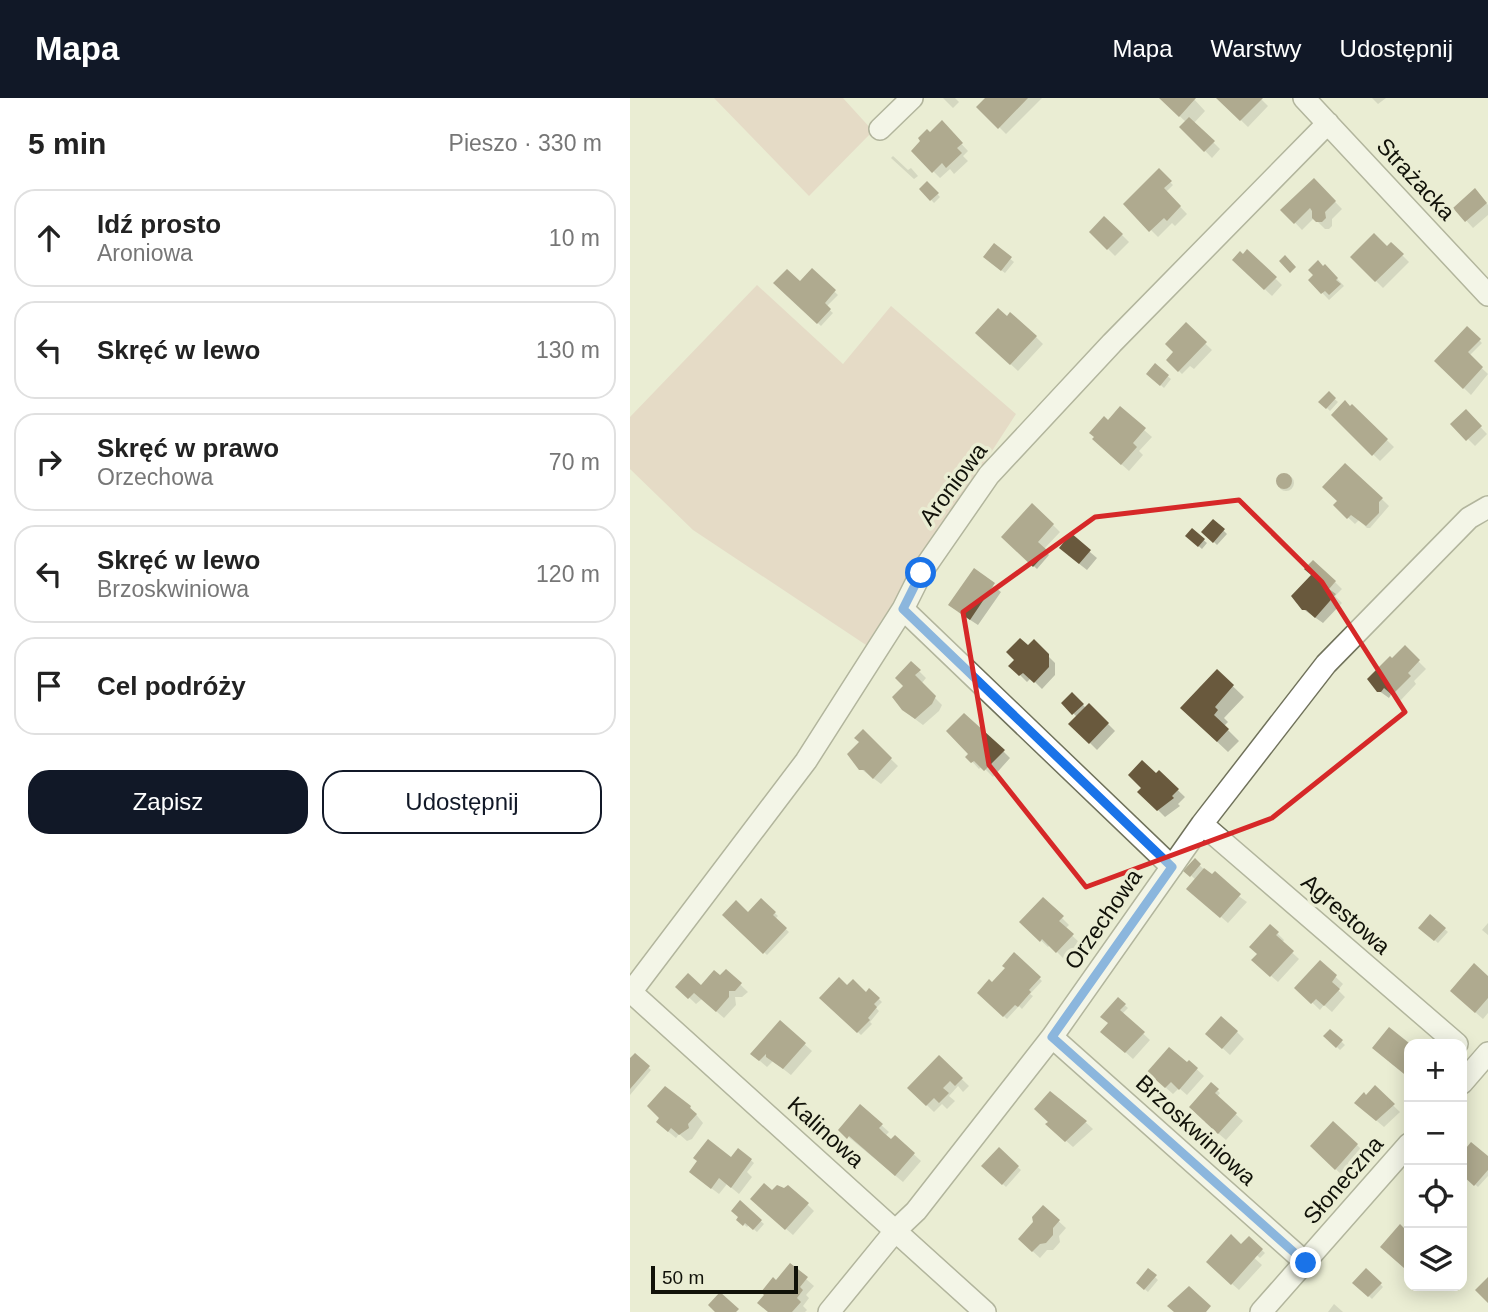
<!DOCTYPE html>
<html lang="pl">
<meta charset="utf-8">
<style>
:root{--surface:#fff;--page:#f6f6f6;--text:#222;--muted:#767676;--line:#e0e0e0;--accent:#111827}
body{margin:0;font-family:Arial,sans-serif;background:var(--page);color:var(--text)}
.controls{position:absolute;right:21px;bottom:21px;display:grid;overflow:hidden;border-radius:14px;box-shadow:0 4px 18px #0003}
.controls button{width:63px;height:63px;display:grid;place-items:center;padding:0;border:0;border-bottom:2px solid var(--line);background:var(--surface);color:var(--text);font:35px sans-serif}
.scale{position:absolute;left:21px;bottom:18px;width:147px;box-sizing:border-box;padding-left:7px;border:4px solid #111209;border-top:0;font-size:19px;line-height:24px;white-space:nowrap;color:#111209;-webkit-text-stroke:5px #eaedd3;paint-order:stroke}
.stop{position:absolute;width:21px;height:21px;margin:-16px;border:5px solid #1a73e8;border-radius:50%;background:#fff}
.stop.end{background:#1a73e8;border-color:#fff;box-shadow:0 2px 7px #0008}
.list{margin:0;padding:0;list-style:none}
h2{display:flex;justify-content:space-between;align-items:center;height:91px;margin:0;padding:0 28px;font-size:30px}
h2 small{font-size:23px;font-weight:400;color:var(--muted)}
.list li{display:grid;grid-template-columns:46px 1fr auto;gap:21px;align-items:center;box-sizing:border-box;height:98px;margin:0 14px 14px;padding:0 14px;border:2px solid var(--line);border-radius:21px}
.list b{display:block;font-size:26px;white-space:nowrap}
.list p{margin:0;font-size:23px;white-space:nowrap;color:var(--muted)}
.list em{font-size:23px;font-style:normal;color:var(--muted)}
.actions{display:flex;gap:14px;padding:21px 28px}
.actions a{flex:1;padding:16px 0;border:2px solid var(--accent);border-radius:21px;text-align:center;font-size:24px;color:var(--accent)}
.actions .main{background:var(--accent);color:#fff}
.icon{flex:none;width:38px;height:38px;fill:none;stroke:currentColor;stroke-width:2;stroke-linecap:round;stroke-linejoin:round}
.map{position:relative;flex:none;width:858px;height:1214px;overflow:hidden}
header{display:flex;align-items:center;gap:42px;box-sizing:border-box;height:98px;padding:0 35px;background:var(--accent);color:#fff}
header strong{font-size:33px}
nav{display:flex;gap:38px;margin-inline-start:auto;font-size:24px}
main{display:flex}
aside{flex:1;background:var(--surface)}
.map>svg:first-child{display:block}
.green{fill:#e0c6b7}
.shadow{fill:#0003}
.building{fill:#69593d}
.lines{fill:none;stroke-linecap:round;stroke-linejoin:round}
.street-casing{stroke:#70725b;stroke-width:24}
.street{stroke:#fff;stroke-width:21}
.route{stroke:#1a73e8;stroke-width:9}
.marked{fill:none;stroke:#d62828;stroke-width:5;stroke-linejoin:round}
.labels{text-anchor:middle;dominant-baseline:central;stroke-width:7;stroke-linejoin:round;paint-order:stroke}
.street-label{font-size:23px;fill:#111209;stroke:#eaedd3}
</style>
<header>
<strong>Mapa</strong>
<nav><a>Mapa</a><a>Warstwy</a><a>Udostępnij</a></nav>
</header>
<main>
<aside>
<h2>5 min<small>Pieszo · 330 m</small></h2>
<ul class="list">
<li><svg class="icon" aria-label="ahead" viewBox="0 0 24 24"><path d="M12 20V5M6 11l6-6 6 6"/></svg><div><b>Idź prosto</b><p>Aroniowa</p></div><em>10 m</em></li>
<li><svg class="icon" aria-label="left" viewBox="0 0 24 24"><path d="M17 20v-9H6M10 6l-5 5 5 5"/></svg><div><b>Skręć w lewo</b></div><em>130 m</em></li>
<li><svg class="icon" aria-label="right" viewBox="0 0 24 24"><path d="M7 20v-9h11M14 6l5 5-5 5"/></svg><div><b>Skręć w prawo</b><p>Orzechowa</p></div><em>70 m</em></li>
<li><svg class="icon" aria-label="left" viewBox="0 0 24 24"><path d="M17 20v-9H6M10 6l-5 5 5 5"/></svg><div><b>Skręć w lewo</b><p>Brzoskwiniowa</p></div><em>120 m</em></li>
<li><svg class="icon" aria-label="arrive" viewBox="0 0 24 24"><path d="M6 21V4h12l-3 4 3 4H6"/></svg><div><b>Cel podróży</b></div></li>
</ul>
<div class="actions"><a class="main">Zapisz</a><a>Udostępnij</a></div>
</aside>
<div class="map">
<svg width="858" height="1214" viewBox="0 0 858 1214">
<rect width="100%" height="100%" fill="#eaedd3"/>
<path class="green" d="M84 0H213L243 33 179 98Z
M127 187 213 266 261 208 386 316 236 547 63 432 0 371V319Z"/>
<path class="shadow" d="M313 0H325L329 4 323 10Z
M358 0H412L376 36 349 9Z
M530 0H563L575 13 564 25 590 51 582 60 552 29 556 24Z
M588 0H630L638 8 618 29Z
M742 0H756L748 6Z
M312 25 338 53 333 58 338 63 324 76 320 71 310 80 283 53Z
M263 58 278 72 281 70 288 78 284 81 261 60Z
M529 73 543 87 536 94 557 116 545 128 542 125 528 139 495 106Z
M684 82 712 111 702 121V128L699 131H695L684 120 672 132 653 112Z
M297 85 310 99 304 105 291 91Z
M845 93 858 107V117L843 130 825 110Z
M475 120 499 144 485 158 461 134Z
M761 146 779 164 753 190 722 159 757 151Z
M364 147 384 164 375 175 358 162Z
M617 153 652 187 642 198 604 162Z
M695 168 714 188 699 202 680 182Z
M182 173 208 197 196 209 203 215 191 228 145 185H170Z
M556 227 582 252 564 271 560 268 552 276 538 262 545 254Z
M837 230 852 245 839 258 858 276 841 297 806 263Z
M347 235 406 239 413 246 388 273Z
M525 268 541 281 534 290 519 276Z
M699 296 708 304 700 313 691 304Z
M722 308 764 349 750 363 703 317Z
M490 311 522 339 509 353 513 357 499 373 471 348 478 325Z
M836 314 857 336 845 348 823 326Z
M724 374 759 408 740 430H737L729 422 725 426 712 414Z
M648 385a8 8 0 1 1 16 0a8 8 0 1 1-16 0Z
M584 423 597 436 587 447 574 434Z
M423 427 430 434 414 451 419 457 407 471 380 446Z
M562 432 577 445 572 451 557 438Z
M441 438 467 460 457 472 438 457Z
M344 473 371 494 348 527 328 514Z
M705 484 712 491 705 498 712 505 693 525 673 511Z
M404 544 425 565V577L412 591 401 580 397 584 381 568Z
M775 550 796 571 784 583 786 586 770 603 762 595 759 600 745 590 762 563Z
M281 565 296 580 291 586 312 607 309 613 293 627 281 618 275 588Z
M587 573 614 599 594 620 598 624 594 628 609 643 598 654 563 621Z
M442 596 456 610 459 607 485 633 467 652 441 626 447 619 433 605Z
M233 634 268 668 251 686 231 671Z
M373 653 380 660 363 679 352 668 349 671 338 659 340 657Z
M529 674 555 699 548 706 550 708 535 719 510 694Z
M565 763 582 779 617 804 598 825 559 791 566 782 556 773Z
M413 801 439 827 435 831 450 845 434 861 420 847 418 849 391 824Z
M131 802 148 818 145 821 159 834 137 857 94 817 118 816Z
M800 818 818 834 808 845 791 830Z
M858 825V837L852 832Z
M640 828 654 842 652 845 669 861 648 884 631 869 628 857Z
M385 857 412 883 400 896 403 898 392 911 389 908 377 921 349 895 362 886 377 870Z
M690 864 713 886 708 892 715 899 702 914 694 907 690 912 667 890Z
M844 868 858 880V915L853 921 829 900Z
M96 873 118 894 112 899H105L106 907 94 920 72 901 66 906 48 889H71L90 880Z
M217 889 236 896 240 892 252 904 246 910 249 913 240 924 242 926 231 937 192 900Z
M488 901 498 910 492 916 520 942 503 961 480 940Z
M150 924 182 953 161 977 143 963 137 969 122 956Z
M700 933 715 947 710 952 696 938Z
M607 934 614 941 600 957 585 943Z
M5 957 21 972 0 997V963Z
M309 959 339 988 333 994 328 988 319 998 325 1003 317 1011 312 1006 304 1014 279 990Z
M559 964 574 978 557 997 549 990 543 996 526 981Z
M581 987 590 995 587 999 613 1023 596 1042 575 1024Z
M35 990 60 1009 73 1025 62 1041 57 1043 49 1036 46 1040 35 1031Z
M745 990 770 1014 754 1029 734 1012 736 999Z
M429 1000 463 1031 443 1049 425 1033Z
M231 1009 259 1034 255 1038 261 1043 265 1039 291 1063 273 1084 210 1032Z
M841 1046 858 1061V1078L848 1089 832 1075V1057Z
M727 1047 734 1054 713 1078 682 1048Z
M109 1052 124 1065 117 1074 122 1079 109 1096 97 1086 89 1096 68 1080 101 1061Z
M369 1052 391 1072 376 1089 354 1068Z
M142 1095 177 1106 184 1113 163 1137 129 1107Z
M110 1105 134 1126 127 1134 119 1127 117 1129 109 1122Z
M413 1109 436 1130 429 1138 430 1144 423 1152H417L410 1160 397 1148 405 1124Z
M770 1129 779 1137V1174L759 1156Z
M601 1139 632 1167 609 1192 585 1171Z
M619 1140 635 1155 630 1160 614 1145Z
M161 1168 184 1188 176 1197 179 1200 173 1208 177 1212 175 1214H139L146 1185Z
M519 1173 528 1182 518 1194 508 1185Z
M737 1173 753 1189 742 1201 725 1185Z
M704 1206 713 1214H698Z"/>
<path class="building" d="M355 0H398L368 31 346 9Z
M529 0H566L549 19Z
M586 0H633L610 23Z
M559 19 585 43 574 54 549 29Z
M312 22 333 45 327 50 332 55 316 70 312 65 302 75 281 53 290 43 288 40 297 31 300 34Z
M529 70 542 83 534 90 551 108 537 123 534 120 519 134 493 106Z
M684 80 706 103 695 114 696 120 692 124H686L682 120V113L680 110 664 126 650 112Z
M297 83 309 95 300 103 289 91Z
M845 90 857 105 835 124 823 110Z
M474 118 493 136 477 152 459 134Z
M744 135 757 148 761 144 774 156 745 184 720 159Z
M364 145 382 159 371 173 353 159Z
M617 151 647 179 634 192 602 162 610 153 613 156Z
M655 157 666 169 660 175 649 163Z
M688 162 693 168 695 166 708 180 706 182 711 186 699 197 695 193 691 196 678 182 683 177 678 172Z
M182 170 206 192 195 205 201 211 187 226 143 185 157 171 170 183Z
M368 210 377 218 380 214 407 238 380 267 345 235Z
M556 224 577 244 548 274 536 262 543 254 535 246Z
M837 228 851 241 838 254 853 269 833 291 804 263Z
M525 265 539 277 530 288 516 276Z
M699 293 706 300 696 311 688 304Z
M715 302 720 308 722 306 758 341 742 358 701 317Z
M490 308 516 330 503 345 507 349 491 367 462 341 464 339 459 335 474 318 478 322Z
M836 311 852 328 836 343 820 326Z
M715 365 753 400 749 404V415L736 428 721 417 717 421 703 407 707 403 692 389Z
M646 383a8 8 0 1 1 16 0a8 8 0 1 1-16 0Z
M402 405 424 426 408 444 418 453 403 469 371 439Z
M583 421 595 431 583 445 571 434Z
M562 430 575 441 568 449 555 438Z
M441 435 461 452 449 466 429 450Z
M683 462 706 483 699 491 706 496 685 520 676 512H672L661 498 681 477 674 471Z
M344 470 365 485 340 522 318 507Z
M390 540 398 547 404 541 419 556V569L404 585 393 575 389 578 378 568 384 562 376 554Z
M775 547 790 562 778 575 781 578 762 597 754 590 751 594H747L737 581 760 558 762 560Z
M281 563 291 572 285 577 306 598 302 606 285 621 272 612 262 599 273 588 265 580Z
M587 571 604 587 585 609 588 612 584 617 599 631 587 644 550 610Z
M442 594 454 606 442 617 431 605Z
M459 605 479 625 459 646 438 626Z
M334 615 375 652 354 673 344 663 341 665 335 659 338 656 316 633Z
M233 631 262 660 243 681 234 672H229L217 656 229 644 224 640Z
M512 662 526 675 529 672 549 691 542 698 544 700 527 713 507 694 511 690 498 677Z
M565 760 571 766 560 779 553 773Z
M574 770 582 776 585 773 611 796 590 820 556 791Z
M413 799 434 818 429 823 444 836 426 855 412 841 410 844 389 824Z
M131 800 146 814 143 817 157 830 133 856 92 817 106 802 118 814Z
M800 816 816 830 804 843 788 830Z
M640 826 649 834 646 837 664 853 640 879 621 862 627 856 619 849Z
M384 854 411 879 399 892 401 894 388 909 385 907 373 919 347 895 359 881 362 884 375 870 372 868Z
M690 862 707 877 702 884 710 891 694 908 686 901 681 906 664 890Z
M844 865 858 878V900L845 915 820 893Z
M96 871 112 885 105 893H99V899L86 914 64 895 58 901 45 889 58 875 71 887 84 872 90 877Z
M209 879 217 887 223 881 236 894 239 890 250 900 244 906 247 909 238 920 240 922 227 935 189 900Z
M488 899 496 906 490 912 515 934 495 955 470 934 478 925 470 919Z
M591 918 608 933 592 951 575 936Z
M150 922 176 945 153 971 136 959V956L129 963 120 956Z
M759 929 779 945V980L742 950Z
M700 931 713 942 706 950 693 938Z
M539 949 557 964 559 962 568 970 549 992 541 984 535 990 517 974Z
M5 955 20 968 0 991V960Z
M309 957 333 980 325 988 320 983 313 990 319 995 309 1005 304 1000 296 1008 277 990Z
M581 984 589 991 585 995 607 1015 588 1036 559 1009Z
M745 987 765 1006 746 1023 724 1005 734 994 736 997Z
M35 988 61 1008 60 1010 67 1016 58 1026 59 1030 49 1037 41 1030 38 1034 26 1024 29 1020 17 1008Z
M420 993 457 1023 435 1044 415 1026 418 1024 404 1011Z
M230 1006 253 1026 249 1030 254 1035 261 1041 265 1037 285 1055 265 1078 219 1038 217 1041 208 1032Z
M703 1023 728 1046 705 1072 680 1048Z
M78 1041 101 1059 108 1050 122 1061 101 1090 89 1080 81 1091 59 1074 67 1063 63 1060Z
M841 1044 858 1058V1072L844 1088 832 1077V1055Z
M369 1049 389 1068 372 1087 351 1068Z
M134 1085 142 1092 147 1087 154 1090 158 1087 179 1105 155 1132 120 1101Z
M110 1102 132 1122 123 1132 115 1125 113 1128 106 1122 108 1119 101 1113Z
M413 1107 430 1122 423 1130V1137L416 1145 410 1146 402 1154 388 1141 403 1124 402 1119Z
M770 1126 779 1135V1165L774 1170 750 1149Z
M601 1136 611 1146 619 1138 633 1151 601 1187 576 1164Z
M160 1165 178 1179 170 1189 173 1192 167 1200 171 1204 162 1214H138L127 1205 134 1197 131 1194 143 1179 146 1182Z
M518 1170 527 1177 514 1192 506 1185Z
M736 1170 752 1185 738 1199 722 1185Z
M858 1179V1205L845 1192Z
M559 1188 581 1208 576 1214H544L537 1208Z
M90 1194 109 1211 106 1214H85L78 1207Z"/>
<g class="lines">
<g class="street-casing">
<path id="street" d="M674 0 858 197
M250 31 282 0
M273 511 542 769
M572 726 827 946
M422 939 676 1165
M832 985 858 955
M199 1214 266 1132 286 1113 422 939 572 726 696 566 839 420 858 409
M355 1214 1 894 176 663 273 511 291 475 359 377 482 245 698 25
M631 1214 779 1046"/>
</g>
<use href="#street" class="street"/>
</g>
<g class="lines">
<path class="route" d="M291 475 273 511 542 769 422 939 676 1165"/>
</g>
<path d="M0 0H858V1214H0ZM609 402 692 484 775 614 642 720 456 789 359 667 333 514 465 419Z" fill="#eaedd3" fill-opacity=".55" fill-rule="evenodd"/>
<path class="marked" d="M609 402 692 484 775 614 642 720 456 789 359 667 333 514 465 419Z"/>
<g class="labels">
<g class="street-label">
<text transform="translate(786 81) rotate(47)">Strażacka</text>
<text transform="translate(323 386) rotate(-53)">Aroniowa</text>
<text transform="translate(716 816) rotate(41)">Agrestowa</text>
<text transform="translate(473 821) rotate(-55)">Orzechowa</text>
<text transform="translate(566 1032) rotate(42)">Brzoskwiniowa</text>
<text transform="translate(196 1034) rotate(42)">Kalinowa</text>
<text transform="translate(713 1082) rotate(-49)">Słoneczna</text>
</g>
</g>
</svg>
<div class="controls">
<button>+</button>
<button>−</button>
<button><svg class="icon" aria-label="locate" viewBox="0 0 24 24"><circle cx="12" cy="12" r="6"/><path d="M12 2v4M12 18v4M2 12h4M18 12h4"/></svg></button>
<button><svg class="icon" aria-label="layers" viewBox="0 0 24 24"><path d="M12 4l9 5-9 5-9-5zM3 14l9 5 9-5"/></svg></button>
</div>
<div class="scale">50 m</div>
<div class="stop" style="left:291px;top:475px"></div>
<div class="stop end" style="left:676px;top:1165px"></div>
</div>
</main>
